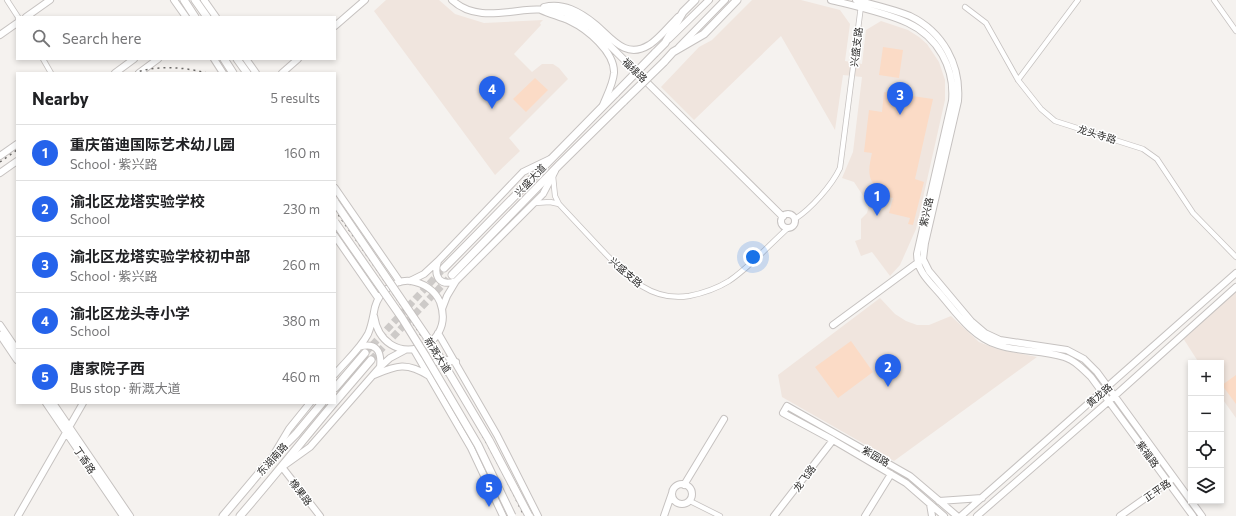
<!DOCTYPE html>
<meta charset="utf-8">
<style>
:root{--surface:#fff;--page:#f6f6f6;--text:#202124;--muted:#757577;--line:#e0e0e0;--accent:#2563eb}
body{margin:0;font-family:Commissioner,"Noto Sans SC",sans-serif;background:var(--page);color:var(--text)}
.controls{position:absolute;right:12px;bottom:12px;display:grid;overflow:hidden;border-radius:0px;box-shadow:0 2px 6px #0003}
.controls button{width:36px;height:36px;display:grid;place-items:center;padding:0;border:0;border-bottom:1px solid var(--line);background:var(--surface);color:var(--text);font:20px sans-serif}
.you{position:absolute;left:753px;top:257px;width:14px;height:14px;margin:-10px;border:3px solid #fff;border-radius:50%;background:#1a73e8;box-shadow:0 0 0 6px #1a73e833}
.badge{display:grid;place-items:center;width:26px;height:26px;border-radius:50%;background:var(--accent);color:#fff;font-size:13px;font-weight:700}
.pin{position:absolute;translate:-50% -33px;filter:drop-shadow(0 1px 2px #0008)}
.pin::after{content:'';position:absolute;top:21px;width:14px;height:12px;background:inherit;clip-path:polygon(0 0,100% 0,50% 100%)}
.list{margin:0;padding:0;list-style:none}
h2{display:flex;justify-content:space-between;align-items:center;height:52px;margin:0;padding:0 16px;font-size:17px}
h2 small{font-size:13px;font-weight:400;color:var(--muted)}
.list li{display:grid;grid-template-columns:26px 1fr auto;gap:12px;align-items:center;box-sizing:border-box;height:56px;padding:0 16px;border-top:1px solid var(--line)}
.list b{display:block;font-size:15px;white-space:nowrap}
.list p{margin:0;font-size:13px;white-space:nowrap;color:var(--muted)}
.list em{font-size:13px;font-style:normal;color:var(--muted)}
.icon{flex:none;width:22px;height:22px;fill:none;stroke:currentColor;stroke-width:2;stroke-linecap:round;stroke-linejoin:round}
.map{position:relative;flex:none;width:1236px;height:516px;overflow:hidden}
.search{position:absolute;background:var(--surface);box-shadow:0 2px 6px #0003;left:16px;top:16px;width:320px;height:44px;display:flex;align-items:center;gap:10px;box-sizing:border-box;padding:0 14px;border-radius:0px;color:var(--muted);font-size:15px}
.panel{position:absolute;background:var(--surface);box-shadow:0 2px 6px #0003;left:16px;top:72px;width:320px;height:332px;border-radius:0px}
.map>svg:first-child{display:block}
.built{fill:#f0e5de}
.green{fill:#fbdbc6}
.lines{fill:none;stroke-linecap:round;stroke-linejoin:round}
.primary-tunnel{stroke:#cdcac8;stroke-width:7;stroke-dasharray:7 3.5;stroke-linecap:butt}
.street-casing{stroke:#c6c2c0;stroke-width:6}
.secondary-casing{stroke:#c6c2c0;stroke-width:8}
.primary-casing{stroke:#c6c2c0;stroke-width:9}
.street{stroke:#fff;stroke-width:4.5}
.secondary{stroke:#fff;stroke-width:6}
.primary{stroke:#fff;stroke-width:7}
.rail{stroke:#6c6a68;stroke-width:1.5;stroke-dasharray:2 4;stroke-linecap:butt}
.primary-bridge-casing{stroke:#c6c2c0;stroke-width:9;stroke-linecap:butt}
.primary-bridge{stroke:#fff;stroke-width:7}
.labels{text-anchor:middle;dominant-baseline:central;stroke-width:3;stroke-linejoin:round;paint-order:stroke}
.street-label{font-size:10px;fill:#2d2c2b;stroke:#fff}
</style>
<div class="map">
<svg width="1236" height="516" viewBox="0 0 1236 516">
<rect width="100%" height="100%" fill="#f5f2ef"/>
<path class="built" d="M386 0H439L455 14 484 23 543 20 540 23 541 25 514 54 532 72 542 64H553L559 68 568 79 509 138 520 151 495 175 374 11Z
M752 0H801L840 10 850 24 845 61 862 64 866 30 881 21 908 30 919 37 927 44 939 62 945 80V100L916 229 900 265 890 276 872 252 861 256 855 241 861 239V219L867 213 869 205 854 182 842 178 853 152 862 77 843 75 835 130 781 36 694 120 661 87 699 47 712 40Z
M1236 291V418L1221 397V363H1199L1183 338Z
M880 298 895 314 906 321 917 325H929L951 316 979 342 997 349 1037 357 894 461 782 397 778 375Z"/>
<path class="green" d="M883 47 903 50 899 78 879 75Z
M535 78 548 90 526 112 513 99Z
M884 92 933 99 915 179 924 182 913 225 908 224 910 218 889 213 893 198 884 196 885 193C866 183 868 171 872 153L864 152 869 110 882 112Z
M851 341 873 372 838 398 815 367Z
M1236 375V404L1222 385Z"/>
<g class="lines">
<path class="primary-tunnel" d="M365 353 444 268
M371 360 452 275"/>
<g class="street-casing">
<path id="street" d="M7 0 18 17
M1214 0 1236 31
M965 7 986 23 1018 80 1041 109 1055 121 1143 149 1157 159 1193 213 1236 257
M43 59 51 73
M1018 80 1078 0
M553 176 555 196 559 204C573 219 588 235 602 250 627 276 650 302 689 296 704 293 716 289 729 281 750 267 769 245 788 228
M535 203 550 202 559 204
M795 219C811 209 832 185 840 168L861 6
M690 501 720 516"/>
</g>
<g class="secondary-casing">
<path id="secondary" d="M174 0 186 17
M204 0 216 17
M452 0C480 26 520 5 553 10 567 11 579 20 591 27L783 217
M831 0C855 6 887 13 908 23 938 37 955 68 952 101L917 254C917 272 930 282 941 295 957 314 973 337 998 345 1019 352 1043 350 1064 357 1074 360 1083 369 1091 377L1193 516
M856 0C874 5 893 9 910 16 943 32 961 65 958 101L925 243 923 259 929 271 971 321 985 333 1000 340 1067 350 1084 359 1097 372 1202 516
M544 7C563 2 580 12 595 24 611 37 625 60 649 45 658 40 670 25 678 17
M541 10C550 14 561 17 570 21 587 29 615 52 614 73 613 84 607 95 603 105
M26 17 50 0
M335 26 365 0
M0 35 17 23
M669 39 709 0
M679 47 725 0
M214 59 223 73
M246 59 256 73
M115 73 134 59
M139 73 158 59
M282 73 298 59
M0 156 17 144
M0 173 17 161
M335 188 400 282
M781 221a7 7 0 1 1 14 0a7 7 0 1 1-14 0Z
M335 236 378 298
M438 261C433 277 440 287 456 281
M410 281 424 274 438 261 523 172 550 159
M442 309 447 296 456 281 543 194 555 171
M0 325 17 350
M833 325 920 261
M438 333 497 435 538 516
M0 335 17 360
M359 347C375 342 382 350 380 367
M414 350 471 448 503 516
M431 371 434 363 442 359 456 362
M335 374C346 361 360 349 368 334 372 325 373 316 375 307 379 292 395 279 411 281 423 283 435 290 440 302 458 351 383 372 374 316
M374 375C397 365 407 362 429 376
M46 403 123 516
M53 403 130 516
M274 454 289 429 310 403
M672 494a10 10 0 1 1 20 0a10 10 0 1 1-20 0Z
M684 485 724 419
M939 501 982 498
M930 504 932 516
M18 516 83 403
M320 516 282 467 310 447 380 367 390 358 405 350
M664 516 672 493
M774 516 833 440
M865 516 891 474
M944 516 906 483 833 440 783 413 787 406 910 476 957 516
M961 516 1236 273
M977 516 1109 401 1236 287
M1120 516 1171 480"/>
</g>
<g class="primary-casing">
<path id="primary" d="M184 0 195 17
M195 0 207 17
M655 53 665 43 683 12 695 0
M224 59 233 73
M237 59 247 73
M664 62 673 52 704 34 737 0
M444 268 616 93
M452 275 559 165 624 101
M335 388 365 353
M335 402 371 360
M223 516 270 460 296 434 322 403
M240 516C272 479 303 440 334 403"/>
</g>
<use href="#street" class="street"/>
<use href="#secondary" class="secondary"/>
<use href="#primary" class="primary"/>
<path class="rail" d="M134 73C157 65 184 67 207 73
M0 162 17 150
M335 210C404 308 473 407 524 516"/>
<g class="primary-bridge-casing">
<path id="primary-bridge" d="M616 93 655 53
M624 101 664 62
M335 202 435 349 489 440 529 516
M335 222 402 318 425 355 478 445 512 516"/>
</g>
<use href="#primary-bridge" class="primary-bridge"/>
</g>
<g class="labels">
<g class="street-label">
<text transform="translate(856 47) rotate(-83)">兴盛支路</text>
<text transform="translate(635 70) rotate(44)">福缘路</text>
<text transform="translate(1097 134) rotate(17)">龙头寺路</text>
<text transform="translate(530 180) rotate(-46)">兴盛大道</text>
<text transform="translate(926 212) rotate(-77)">紫兴路</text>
<text transform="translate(626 272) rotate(41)">兴盛支路</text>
<text transform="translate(438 355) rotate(58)">新溉大道</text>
<text transform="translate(1099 395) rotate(-41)">黄龙路</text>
<text transform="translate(1148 454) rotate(54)">紫福路</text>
<text transform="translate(876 456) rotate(30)">紫园路</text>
<text transform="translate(272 459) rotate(-48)">东湖南路</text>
<text transform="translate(85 460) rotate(56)">丁香路</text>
<text transform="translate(804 478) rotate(-53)">龙飞路</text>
<text transform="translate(1157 490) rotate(-35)">正平路</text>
<text transform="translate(301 492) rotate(53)">橡果路</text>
</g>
</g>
</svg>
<div class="controls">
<button>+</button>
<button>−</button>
<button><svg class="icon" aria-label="locate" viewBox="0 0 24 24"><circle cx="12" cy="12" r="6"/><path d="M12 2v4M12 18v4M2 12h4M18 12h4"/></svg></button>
<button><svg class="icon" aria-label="layers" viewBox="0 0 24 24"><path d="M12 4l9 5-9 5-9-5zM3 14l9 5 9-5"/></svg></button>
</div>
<div class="you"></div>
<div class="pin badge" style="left:877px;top:216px">1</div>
<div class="pin badge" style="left:888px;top:387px">2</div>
<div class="pin badge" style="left:900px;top:115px">3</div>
<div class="pin badge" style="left:492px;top:109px">4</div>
<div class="pin badge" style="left:489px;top:507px">5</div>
<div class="search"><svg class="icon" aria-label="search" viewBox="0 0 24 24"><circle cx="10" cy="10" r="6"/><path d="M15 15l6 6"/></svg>Search here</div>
<section class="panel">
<h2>Nearby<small>5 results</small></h2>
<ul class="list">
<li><span class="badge">1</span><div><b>重庆笛迪国际艺术幼儿园</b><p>School · 紫兴路</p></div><em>160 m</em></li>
<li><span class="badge">2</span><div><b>渝北区龙塔实验学校</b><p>School</p></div><em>230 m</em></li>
<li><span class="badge">3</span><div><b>渝北区龙塔实验学校初中部</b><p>School · 紫兴路</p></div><em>260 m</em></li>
<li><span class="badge">4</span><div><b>渝北区龙头寺小学</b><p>School</p></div><em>380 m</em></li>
<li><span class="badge">5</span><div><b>唐家院子西</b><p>Bus stop · 新溉大道</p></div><em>460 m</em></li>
</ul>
</section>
</div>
